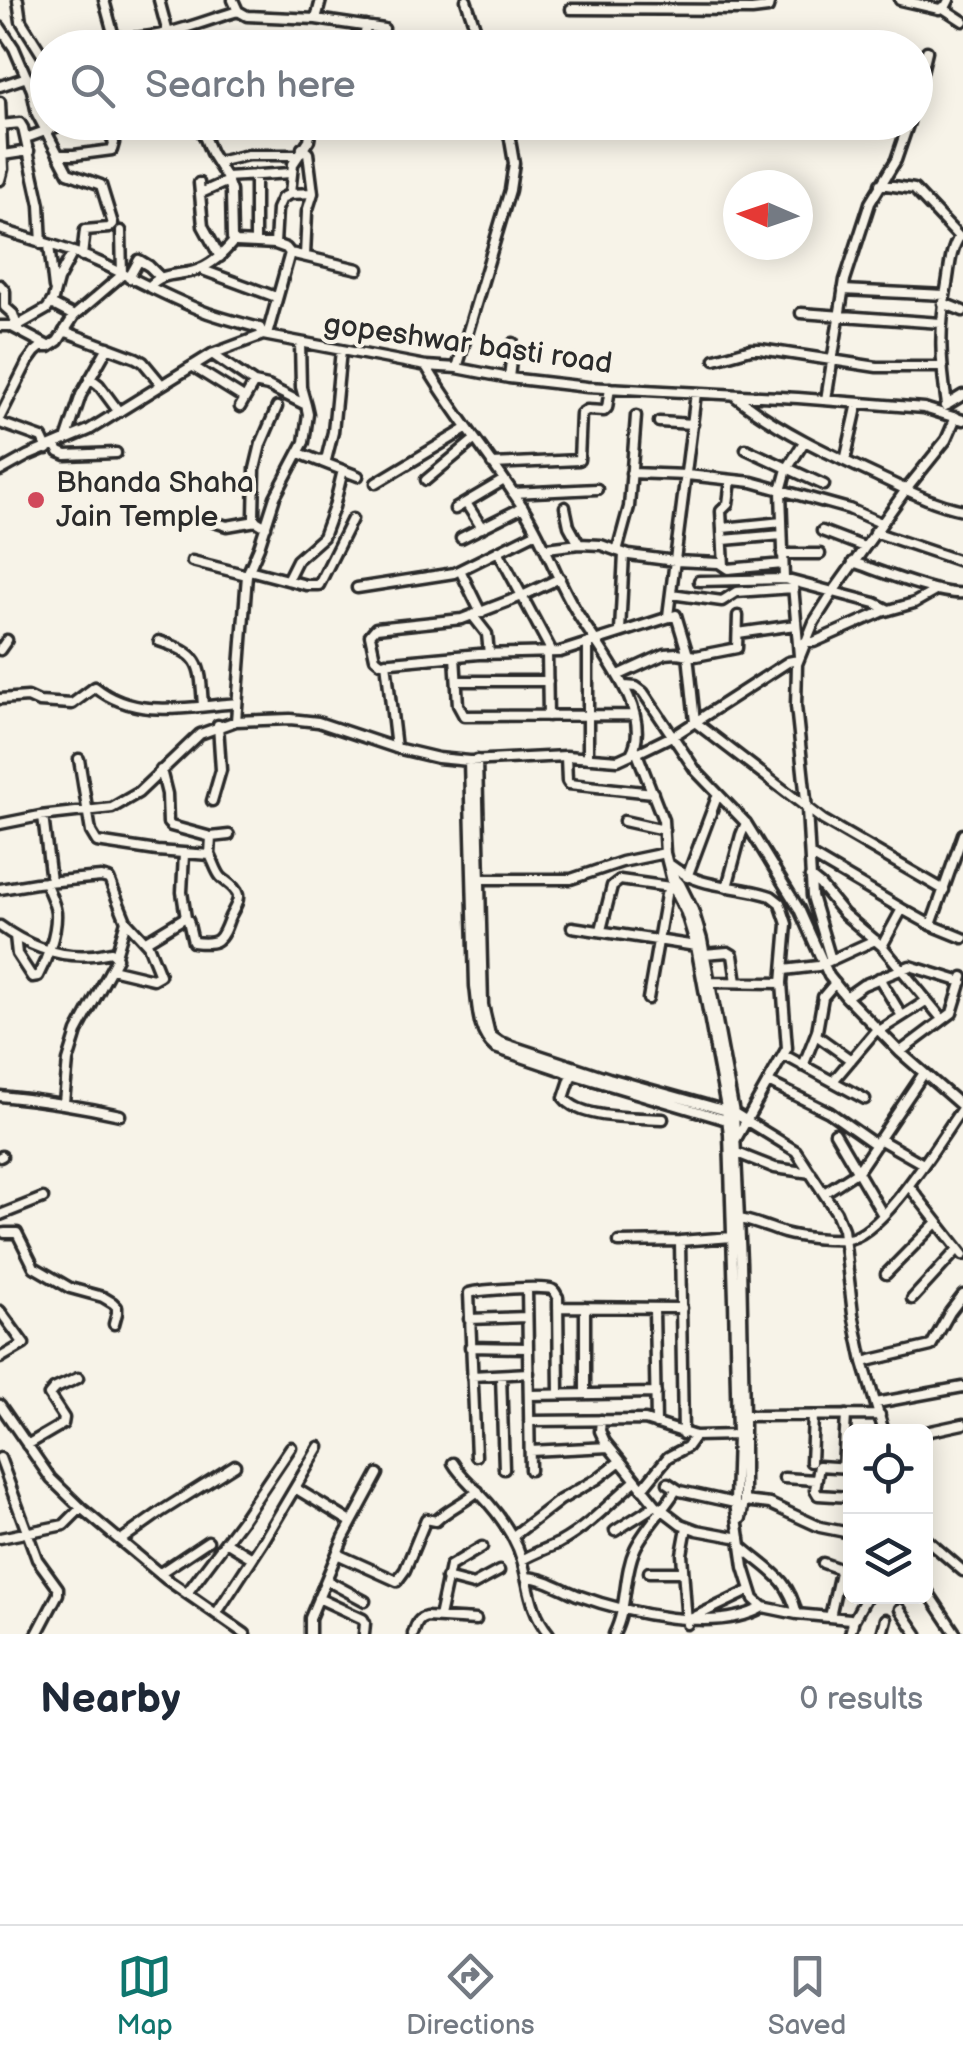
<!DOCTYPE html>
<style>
:root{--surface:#fff;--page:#f6f6f7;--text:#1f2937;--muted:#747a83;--line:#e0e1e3;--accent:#0f766e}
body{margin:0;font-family:"Balsamiq Sans",sans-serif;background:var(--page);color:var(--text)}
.controls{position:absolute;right:30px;bottom:30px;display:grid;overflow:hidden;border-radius:15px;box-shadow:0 5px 25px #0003}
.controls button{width:90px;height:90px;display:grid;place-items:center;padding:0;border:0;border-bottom:2px solid var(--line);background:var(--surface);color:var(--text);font:50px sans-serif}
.compass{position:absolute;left:723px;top:170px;width:90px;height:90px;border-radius:50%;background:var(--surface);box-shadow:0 5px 25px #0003;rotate:272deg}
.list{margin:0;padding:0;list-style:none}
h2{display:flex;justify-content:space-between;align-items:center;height:130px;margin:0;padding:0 40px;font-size:42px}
h2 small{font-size:32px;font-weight:400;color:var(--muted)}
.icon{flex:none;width:55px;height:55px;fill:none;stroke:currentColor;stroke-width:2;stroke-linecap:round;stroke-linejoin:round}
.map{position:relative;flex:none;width:963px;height:1634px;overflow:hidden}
.search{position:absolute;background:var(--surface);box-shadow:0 5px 25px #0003;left:30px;right:30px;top:30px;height:110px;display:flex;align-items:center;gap:25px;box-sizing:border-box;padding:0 35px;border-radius:55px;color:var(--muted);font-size:38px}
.sheet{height:290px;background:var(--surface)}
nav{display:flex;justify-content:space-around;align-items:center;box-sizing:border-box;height:140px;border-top:2px solid var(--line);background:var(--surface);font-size:28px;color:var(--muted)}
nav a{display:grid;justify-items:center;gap:5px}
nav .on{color:var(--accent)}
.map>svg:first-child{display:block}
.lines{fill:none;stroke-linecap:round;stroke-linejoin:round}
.minor-casing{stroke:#2b2b2b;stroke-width:15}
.minor{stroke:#f7f3e8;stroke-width:8}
.poi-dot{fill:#d1495b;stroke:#f7f3e8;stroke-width:4}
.labels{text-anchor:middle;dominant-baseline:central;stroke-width:8;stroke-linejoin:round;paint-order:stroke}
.street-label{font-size:30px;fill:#2b2b2b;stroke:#f7f3e8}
.poi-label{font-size:30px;fill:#2b2b2b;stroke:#f7f3e8;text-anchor:start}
</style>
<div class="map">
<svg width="963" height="1634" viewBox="0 0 963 1634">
<rect width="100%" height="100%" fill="#f7f3e8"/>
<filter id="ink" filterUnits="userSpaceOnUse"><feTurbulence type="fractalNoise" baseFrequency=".01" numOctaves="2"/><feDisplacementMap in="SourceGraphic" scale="20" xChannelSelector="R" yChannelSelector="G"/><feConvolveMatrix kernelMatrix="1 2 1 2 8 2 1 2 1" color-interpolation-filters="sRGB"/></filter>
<g filter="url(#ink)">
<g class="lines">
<g class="minor-casing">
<path id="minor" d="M18 0 21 21 48 64
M104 0 113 33 104 48
M159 0 172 48
M233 0 238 11 247 16 316 19 384 29
M466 0 482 48
M900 0 939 9 946 6 949 0
M943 8 963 21
M571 9 752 10 768 8 770 0
M316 19 321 0
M0 27 14 48 32 90 37 114 68 173 101 185 113 224 109 228 85 230 82 256
M113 36C153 44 200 22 238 11
M78 48 107 40
M363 48 366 26
M0 86 27 77
M32 90 48 84
M916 97 927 51
M0 102 3 169 0 180
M198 122 211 153 226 177 231 191 232 238 236 242 275 244 286 248 290 253 267 335
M1 125 20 123 23 128 40 205 42 244
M204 135 231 122
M26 138 67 123
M302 148 308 153 313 193 307 212 305 256
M3 155 29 151
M59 155H74L112 150 114 143 105 122
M217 162 248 155H297
M226 177 291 173
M199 183 203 226 220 257
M880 184 914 189 959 237
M201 193 228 181
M290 194 293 164 309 140 312 122
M0 229C34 241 70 248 103 264 138 281 171 299 208 313 225 319 242 323 260 328L263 335
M255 242V175
M275 244 277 209 282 198 290 194 313 193
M49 245 54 288
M290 253 358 269
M200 269 276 297
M129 278 139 260 149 266 160 277
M0 285 5 291V307L13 314 17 326
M149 287C162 272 176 276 194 271 211 266 223 254 234 241
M843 290 945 295
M943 303 963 311
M51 304 74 316
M801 313 941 323
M0 326H17L47 309 53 299 58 280 73 252
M12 327 48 346
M64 331 136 358 143 362 162 385
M300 343 301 387 306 405
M212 354 254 383 268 386 306 405 308 414 304 442 275 497 259 547 247 575 236 721
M715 359 751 349H760L877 367H941
M192 366 242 397
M457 368 510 190 514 163 507 122
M90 378 99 385 119 412
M509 378 513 343
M736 397C780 431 827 453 877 476 907 490 930 503 963 510
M826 400 845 280 870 203 896 160 909 122
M947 405C940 359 939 329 947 284 950 267 950 251 959 237
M945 406 963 395
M240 407 254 383
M0 417 27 363 35 352 41 347H49L58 341 74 316 122 275 121 231
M659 422 693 424
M0 423 42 438 47 449
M66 440 81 395 108 347
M55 445 59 452 66 455 116 453
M746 449 824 485
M299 453 319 461 326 460 333 432 341 350
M845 461 858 403
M322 462 358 476
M492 464 579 460 581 414 587 410 604 411 607 408 610 388
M0 471 27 456 89 430 212 354 263 335 426 366 457 368 509 378 587 387 798 398 924 408 963 420
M631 473 687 475 752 482 849 509 881 523
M426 480 474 440
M376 483 466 429
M513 493 597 489
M466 503 482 528
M565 507 569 526 579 544
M455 509 504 480
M214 522 227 526 256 521
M266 527 256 521 254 517 255 469 261 444 277 407
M723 528 782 522
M822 531 864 547
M874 532 963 562
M461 538 523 507
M724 540 782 535
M547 548 579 544 601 545 629 555 675 561 719 563 728 569 783 564
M498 551 552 652
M617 551 629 507 636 416
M782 554H820
M192 561 247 575
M853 562C877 570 941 596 963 593
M724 566 721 511 728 504 731 480
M249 570 306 585H319L352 519
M460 570 481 613
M560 578 522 596 462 619 376 628 370 635 375 658 381 663 479 654 560 652 676 615 688 655 695 722 823 820 944 890
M784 579 781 491 787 469 804 442
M287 580 297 560 323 537 334 507 343 470
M699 581 784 579 875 603 889 610
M793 585 799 656
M357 588 454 573 537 532
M671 594 722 601 736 592 793 588
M473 616 487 634 489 654
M668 616 696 393
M620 631 624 554
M738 633 795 625
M159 641C202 655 200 664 203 706
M805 642H814L882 612 914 603 937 590
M0 650 7 640
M547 652 548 716
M455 656 458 705 464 716 634 715
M386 662 396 748
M619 675 665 654 677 653 696 656 737 648 738 616
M457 681H548
M625 686 636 687 643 692 696 771 746 823 799 909 829 976 846 997 900 1052 963 1107C942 1136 882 1237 847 1239 828 1240 802 1238 784 1233 769 1228 755 1222 740 1219
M0 699 28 697 39 702 72 704 95 687C136 720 188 707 237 703
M635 748 663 820 665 853 674 889 686 913 696 946 725 1102 729 1134 734 1300 737 1435 735 1503 744 1567 754 1599 763 1607 797 1614 850 1619 853 1623 850 1634
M637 753 678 733 788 662 798 660
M566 756 567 781 569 784 653 793
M588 758V644
M79 759 91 832 97 842 157 851 210 855C214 862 216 871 221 877 227 883 236 887 238 895 239 904 232 911 229 919 221 941 219 945 193 942L188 920 184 918 146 941
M477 760 483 1005 490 1035 500 1042 609 1078 734 1113 796 1151 836 1212 843 1229 853 1314 863 1362 884 1432
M469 761 475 986C478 1008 477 1033 495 1048L572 1074 730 1121
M161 770 167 794 168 823 171 826 211 837
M212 801 221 770 218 725
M43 816 51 881
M624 821 664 830
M0 824 40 816 112 808 138 793 200 734 236 721 290 719 318 722 396 748 438 758 469 761 566 756 618 760 631 754C656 712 595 645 575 609 555 576 544 539 522 506 491 458 455 415 426 366
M184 854 182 892 186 918
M210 855 211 837 229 835
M810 855 902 909 931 925 963 938
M669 864C704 891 732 883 771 896L780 903 787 924 782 983 787 1048 736 1139
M674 877 680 884 693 910 702 940 734 1113 741 1261 744 1416V1501L741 1518
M687 877 718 794
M810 877 820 885 844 914 882 946 943 1020
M479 879H571L622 862 665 853
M727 887 741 835 746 823
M0 889 36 883 101 877 109 879 126 921 148 945 160 975 153 979 111 969
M931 925 963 834
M0 926C33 950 70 962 111 952L117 958 77 1032 68 1061 64 1102
M572 927 696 946
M601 930 612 886 620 880 670 887
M15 936 17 954 32 977 38 976C47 959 57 933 56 913 55 903 49 892 45 882
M882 946 902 909
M704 954 728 952 733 955 737 982
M116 955 126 921
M831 960 812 896 807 809 796 706 797 664 814 622 833 592 905 491 946 440 956 417
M784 970 818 966 875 940
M879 978 902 1016
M709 982 782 983
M846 997 863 985 910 966 962 982
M648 999 666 895 673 882
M879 1031 926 1001
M816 1035 851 1060
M900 1052 952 1013 963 977
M784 1055 865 1099
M803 1066 817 1031 823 997 835 983
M572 1074 564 1098C581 1120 637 1117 663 1119
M833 1081 877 1029
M768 1082 829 1112 876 1145
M0 1096C41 1100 80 1106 120 1115
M835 1133 883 1215
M879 1139 923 1164
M737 1153 775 1168 811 1173
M0 1157 2 1156
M909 1186 963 1255
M824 1193 858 1171 924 1073
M0 1215 43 1198
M5 1233H17L34 1267 70 1288 103 1297 113 1303 117 1307V1313L114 1324
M680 1241 683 1434
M619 1242 680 1241 732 1237
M886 1274 937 1222
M527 1289 530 1470
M912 1299 958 1249
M558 1307 682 1308
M585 1307V1393
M654 1308 656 1424
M0 1311 24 1344 0 1358
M469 1319 527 1317
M470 1347 528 1348
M863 1362 931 1346 950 1312 963 1295
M501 1375 504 1469
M472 1376 529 1373
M529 1395 656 1393
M876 1403 963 1387
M0 1405 51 1479 81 1508 166 1579 245 1634
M744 1416 880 1415
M601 1420 600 1431 605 1442 656 1505 681 1524 697 1530 740 1538
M529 1421 645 1420 695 1436 737 1435
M926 1432 963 1424
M27 1445 63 1424 64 1418 49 1395 54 1389 78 1378
M530 1451 609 1447
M476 1456 469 1293C480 1290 546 1285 553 1290 556 1292 556 1295 558 1297L559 1394
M0 1458 37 1559 58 1588V1594L37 1634
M811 1462 813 1416
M453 1463C460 1475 470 1483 479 1493 492 1506 504 1522 513 1538 531 1570 524 1604 549 1634
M843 1468 846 1415
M850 1468 819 1466 815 1490 818 1495 850 1497
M784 1478 816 1480
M668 1483 680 1491 735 1503
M295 1488 351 1522
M642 1489 668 1457 687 1447 695 1436
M744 1501 770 1504 820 1527 850 1533
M615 1531 656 1505
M512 1537 560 1500 597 1479 619 1462
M0 1538 64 1525 81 1508
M926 1539 963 1571
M121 1540 162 1511 235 1465
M226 1542 252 1558
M742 1547C769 1571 788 1577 797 1614
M337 1554 397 1581 405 1570 426 1519 436 1521C448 1509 464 1503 478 1491
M522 1560C534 1553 546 1549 559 1543 587 1528 611 1502 635 1481
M823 1563 837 1568 840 1572 830 1617
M649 1572H682
M160 1573 208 1541
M526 1577C545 1578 560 1588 577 1595 626 1613 717 1634 763 1607
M446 1578 473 1585 499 1571
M326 1580 365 1601
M926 1589 956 1634
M187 1593 242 1520 291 1447
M318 1598 363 1619 365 1623 364 1634
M900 1609 917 1634
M216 1614 263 1542 319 1447
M439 1617 450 1566 482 1547
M686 1621 751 1590
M853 1621 867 1596
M687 1624 682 1554 687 1527
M310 1634V1618L344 1537 378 1474
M413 1634C416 1626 417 1619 426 1617L476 1620
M614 1634C628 1606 623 1575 635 1549 643 1531 665 1508 676 1490
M882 1634 886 1619"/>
</g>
<use href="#minor" class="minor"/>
</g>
</g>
<circle class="poi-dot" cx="36" cy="500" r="10"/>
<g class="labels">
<g class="street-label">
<text transform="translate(468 344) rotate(8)">gopeshwar basti road</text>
</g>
<g class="poi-label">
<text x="56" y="483">Bhanda Shaha<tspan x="56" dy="34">Jain Temple</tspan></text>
</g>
</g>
</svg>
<div class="controls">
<button><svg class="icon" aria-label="locate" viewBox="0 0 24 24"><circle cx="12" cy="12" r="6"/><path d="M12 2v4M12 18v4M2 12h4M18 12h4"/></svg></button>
<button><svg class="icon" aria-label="layers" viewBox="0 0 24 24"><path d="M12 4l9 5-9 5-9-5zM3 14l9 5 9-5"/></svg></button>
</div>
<svg class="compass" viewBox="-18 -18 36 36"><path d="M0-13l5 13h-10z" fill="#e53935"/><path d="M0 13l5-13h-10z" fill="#747a83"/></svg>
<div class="search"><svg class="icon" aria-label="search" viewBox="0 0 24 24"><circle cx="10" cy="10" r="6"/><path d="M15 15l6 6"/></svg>Search here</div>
</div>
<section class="sheet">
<h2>Nearby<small>0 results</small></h2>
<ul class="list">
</ul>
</section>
<nav>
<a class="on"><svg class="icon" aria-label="map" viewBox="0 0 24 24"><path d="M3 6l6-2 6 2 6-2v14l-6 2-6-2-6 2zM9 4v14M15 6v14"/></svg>Map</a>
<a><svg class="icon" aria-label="directions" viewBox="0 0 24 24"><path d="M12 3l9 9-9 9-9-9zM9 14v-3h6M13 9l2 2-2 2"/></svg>Directions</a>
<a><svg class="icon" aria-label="saved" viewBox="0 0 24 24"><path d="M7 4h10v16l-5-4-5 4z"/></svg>Saved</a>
</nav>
